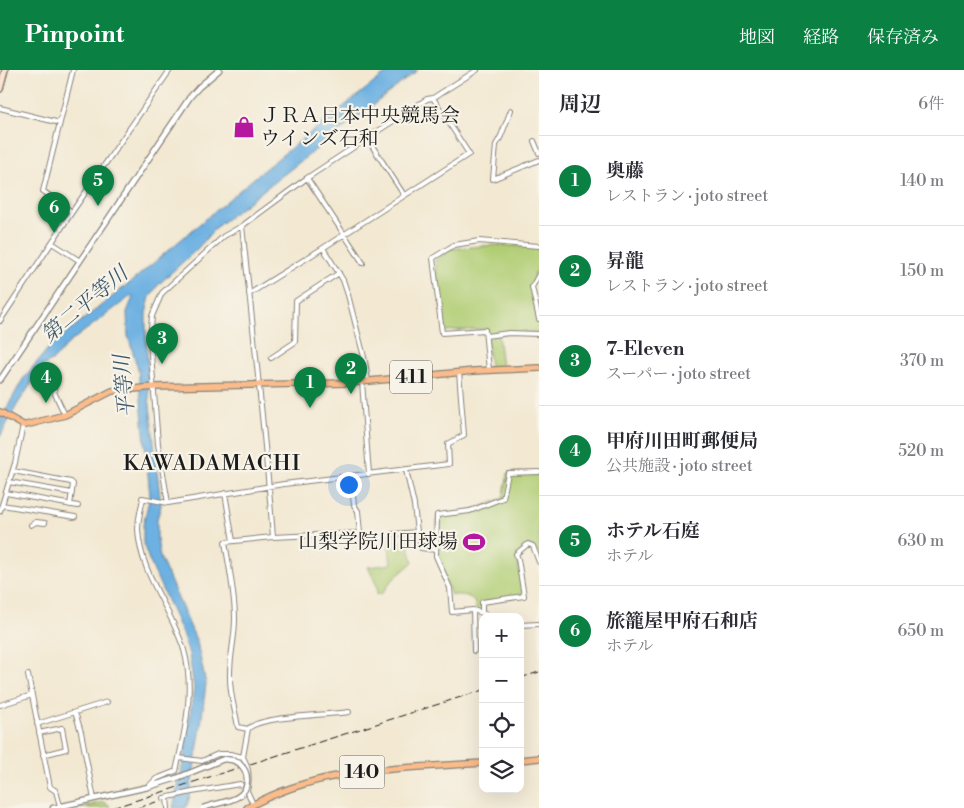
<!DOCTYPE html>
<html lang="ja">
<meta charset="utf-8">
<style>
:root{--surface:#fff;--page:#f7f7f7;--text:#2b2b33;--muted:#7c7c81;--line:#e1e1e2;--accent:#0b8043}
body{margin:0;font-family:"Libre Bodoni","Noto Serif JP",serif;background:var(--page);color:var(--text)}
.controls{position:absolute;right:15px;bottom:15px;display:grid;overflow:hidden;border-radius:10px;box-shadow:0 5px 20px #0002}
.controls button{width:45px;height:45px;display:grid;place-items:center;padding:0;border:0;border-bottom:1px solid var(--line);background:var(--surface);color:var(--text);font:25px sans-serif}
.you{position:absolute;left:348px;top:414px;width:18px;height:18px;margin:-12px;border:4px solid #fff;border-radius:50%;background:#1a73e8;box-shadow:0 0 0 8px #1a73e833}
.badge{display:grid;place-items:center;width:32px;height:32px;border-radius:50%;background:var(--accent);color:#fff;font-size:16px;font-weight:700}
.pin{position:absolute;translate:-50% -41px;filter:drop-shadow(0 1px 2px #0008)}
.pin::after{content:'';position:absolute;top:26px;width:18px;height:15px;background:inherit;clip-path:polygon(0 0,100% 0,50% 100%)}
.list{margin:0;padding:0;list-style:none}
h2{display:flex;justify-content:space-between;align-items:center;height:65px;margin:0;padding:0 20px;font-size:21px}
h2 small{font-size:16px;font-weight:400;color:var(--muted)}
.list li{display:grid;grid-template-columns:32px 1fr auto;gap:15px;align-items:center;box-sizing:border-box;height:90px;padding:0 20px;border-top:1px solid var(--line)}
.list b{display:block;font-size:19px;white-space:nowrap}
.list p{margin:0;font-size:16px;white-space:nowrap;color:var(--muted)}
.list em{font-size:16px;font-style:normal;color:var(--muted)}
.icon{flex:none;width:28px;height:28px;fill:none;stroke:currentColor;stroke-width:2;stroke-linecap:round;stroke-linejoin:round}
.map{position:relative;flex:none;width:539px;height:738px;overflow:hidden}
header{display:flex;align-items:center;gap:30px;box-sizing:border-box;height:70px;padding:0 25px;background:var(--accent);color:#fff}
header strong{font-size:24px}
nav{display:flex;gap:28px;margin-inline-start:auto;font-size:18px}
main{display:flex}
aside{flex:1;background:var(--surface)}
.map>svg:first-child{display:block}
.green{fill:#b0cd73;stroke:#667448}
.water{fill:#6db1e2;stroke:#44667f}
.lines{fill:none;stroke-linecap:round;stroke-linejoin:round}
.minor-casing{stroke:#888278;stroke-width:6}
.tertiary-casing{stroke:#888278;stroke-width:7}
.secondary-casing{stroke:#888278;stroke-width:8}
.trunk-casing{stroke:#888278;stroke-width:8}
.minor{stroke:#fff;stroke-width:4}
.tertiary{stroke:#fff;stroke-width:4.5}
.secondary{stroke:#fde4d1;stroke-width:5}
.trunk{stroke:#fabc8b;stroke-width:5.5}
.rail{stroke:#1c1c1c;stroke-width:1;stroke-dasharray:8 4;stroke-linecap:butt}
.tertiary-bridge-casing{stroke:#888278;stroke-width:7;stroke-linecap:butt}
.tertiary-bridge{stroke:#fff;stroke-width:4.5}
.labels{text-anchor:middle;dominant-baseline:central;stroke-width:4.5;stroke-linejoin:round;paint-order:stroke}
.shield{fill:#f7f3e8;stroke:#5e5c59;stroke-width:1}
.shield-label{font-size:19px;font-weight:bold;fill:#1c1c1c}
.poi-label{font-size:20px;fill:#1c1c1c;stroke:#f7f3e8;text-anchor:start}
.water-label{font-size:21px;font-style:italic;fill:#3c586b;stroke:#f7f3e8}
.quarter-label{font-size:22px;letter-spacing:1px;fill:#1c1c1c;stroke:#f7f3e8}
</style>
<header>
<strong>Pinpoint</strong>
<nav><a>地図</a><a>経路</a><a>保存済み</a></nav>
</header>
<main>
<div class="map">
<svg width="539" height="738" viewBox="0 0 539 738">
<rect width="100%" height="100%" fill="#f7f3e8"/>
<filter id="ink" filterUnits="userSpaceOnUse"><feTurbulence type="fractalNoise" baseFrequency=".02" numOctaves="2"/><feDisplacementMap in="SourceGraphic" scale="10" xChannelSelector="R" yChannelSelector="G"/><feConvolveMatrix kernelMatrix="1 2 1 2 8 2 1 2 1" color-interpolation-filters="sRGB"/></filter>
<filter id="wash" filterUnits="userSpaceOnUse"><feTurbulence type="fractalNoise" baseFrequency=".0096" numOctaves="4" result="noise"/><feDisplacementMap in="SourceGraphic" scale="20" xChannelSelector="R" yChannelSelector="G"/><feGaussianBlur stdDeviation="1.12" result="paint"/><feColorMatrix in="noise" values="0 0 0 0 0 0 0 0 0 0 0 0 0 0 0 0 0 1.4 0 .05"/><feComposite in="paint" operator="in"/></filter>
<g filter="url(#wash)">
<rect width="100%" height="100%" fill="#f3e9d3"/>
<path class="green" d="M493 175 539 177V198L534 204 533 213 530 217 538 247 539 262 498 264 502 297 490 298 486 259 445 261 435 190 451 179Z
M539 402V492L533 476 528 475 516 484 524 526 483 532 482 542 476 540C475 524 464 525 451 525L436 486 437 445 470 441 503 428 508 403Z
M395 466 398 472 407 469 413 492 390 512 383 523 377 525V516L368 497 391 494 388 469Z
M104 732 110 736 102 738H76Z"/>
<path class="water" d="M390 0H418L215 158 197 179 158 215 150 227 146 243V263L149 326 161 436 157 449V469L160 487 197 572 206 614 200 663 189 729 186 738H173L182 699 194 618 189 584 183 566 149 490 143 473V455L150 426 138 299 128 266 127 242 133 227 131 226 70 272 52 291 44 295 17 335 0 367V350L23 309 51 275 132 211 267 97Z"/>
</g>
<g filter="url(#ink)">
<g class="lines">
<g class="minor-casing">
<path id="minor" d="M433 28 477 0
M0 38 60 53
M511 40 501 66 496 75 493 109 539 90
M534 71 539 83
M307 108 363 193
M72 142 43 121 73 0
M242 156 307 108 360 73 367 70
M52 173 80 191
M323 178 343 210 348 225 365 291 368 311
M539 204 532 217 539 249
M249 224 323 178 469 84 433 28 427 29 367 68 404 125
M0 251 72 142 170 0
M486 266 509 263 539 264
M271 288 295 272 296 231 339 203
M489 300 485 260 442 263 433 188 454 175 479 171 539 176
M51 303 55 324 65 345
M362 312 369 404
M42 315 51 303
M406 400 414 435 417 462
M13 401 71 412 73 414 70 435
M351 407 354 435 358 441 360 463
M9 412 72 423
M6 423 78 436
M225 423 233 471
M142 428 168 433 284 414 449 394 448 374 464 365 459 302
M143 429C141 438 138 449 138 459 140 504 171 538 184 580 195 619 185 662 176 701L156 709 148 717
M168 433 158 374 150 271 152 246 162 223 224 166 242 156C253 259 265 363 273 467
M2 435 75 447
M0 441 15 393 23 355
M31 455 36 452 45 453
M473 540 474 581
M482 542V532L524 526 518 489 516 484 528 474 533 476 539 492
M494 547 473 540 452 542 450 518 436 486 437 445 470 441 503 428 508 403 539 402
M520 555 539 554
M28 605 50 717 56 721 60 736
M0 635 32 625
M75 642 81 662 94 729
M37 654 107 632
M248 659 238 657C235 638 229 624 230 603 230 585 235 568 235 549 235 524 229 497 225 472L273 467 360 463 365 473 393 464 417 462 421 478 436 480
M39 663 62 658 66 679 43 685
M243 687 248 659C259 646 330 645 349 642
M179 688 202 691 218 684H230L243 687C249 697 250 709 247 721
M164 728 192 722 240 714 247 721 253 734
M167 728 168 738"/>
</g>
<g class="tertiary-casing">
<path id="tertiary" d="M0 310 190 27 199 17 219 0
M53 738 148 717 177 708 224 689 232 690 239 693"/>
</g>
<g class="secondary-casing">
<path id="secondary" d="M0 19 5 0"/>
</g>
<g class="trunk-casing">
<path id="trunk" d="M0 342 23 355H26L65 345 112 321 155 317 349 313 474 301 539 298
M520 690 539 688
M247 738C320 696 401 699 483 693"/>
</g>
<use href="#minor" class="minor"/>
<use href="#tertiary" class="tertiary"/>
<use href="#secondary" class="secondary"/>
<use href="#trunk" class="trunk"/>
<path class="rail" d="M520 608 539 602
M112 738 483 620
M138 738 156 732"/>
<g class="tertiary-bridge-casing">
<path id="tertiary-bridge" d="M203 738C219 731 247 733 247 710 247 702 244 698 239 693"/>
</g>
<use href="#tertiary-bridge" class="tertiary-bridge"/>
</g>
</g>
<defs>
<g id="shop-bare" transform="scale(1.725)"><path d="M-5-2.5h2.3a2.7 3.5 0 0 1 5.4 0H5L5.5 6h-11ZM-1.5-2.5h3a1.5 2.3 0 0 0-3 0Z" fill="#b5179e" stroke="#f7f3e8" stroke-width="2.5" paint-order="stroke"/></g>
<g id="stadium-bare" transform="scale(1.725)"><path d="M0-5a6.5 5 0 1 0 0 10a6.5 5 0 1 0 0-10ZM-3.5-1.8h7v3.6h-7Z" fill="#b5179e" stroke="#f7f3e8" stroke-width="2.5" paint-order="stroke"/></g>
</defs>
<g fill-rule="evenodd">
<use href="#shop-bare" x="244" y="57"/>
<use href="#stadium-bare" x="474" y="472"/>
</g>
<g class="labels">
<g class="shield">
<rect x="390" y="290.5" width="42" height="33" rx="4"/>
<rect x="339.5" y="685.5" width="45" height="33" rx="4"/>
</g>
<g class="shield-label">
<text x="411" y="307">411</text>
<text x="362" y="702">140</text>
</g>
<g class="poi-label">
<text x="260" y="46">ＪＲＡ日本中央競馬会<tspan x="260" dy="23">ウインズ石和</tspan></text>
<text x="458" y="472" text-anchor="end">山梨学院川田球場</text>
</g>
<g class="water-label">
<text transform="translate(85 235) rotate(-40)">第二平等川</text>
<text transform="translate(125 316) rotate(-95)">平等川</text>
</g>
<g class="quarter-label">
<text x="212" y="393">KAWADAMACHI</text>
</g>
</g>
</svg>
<div class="controls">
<button>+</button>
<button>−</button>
<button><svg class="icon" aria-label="locate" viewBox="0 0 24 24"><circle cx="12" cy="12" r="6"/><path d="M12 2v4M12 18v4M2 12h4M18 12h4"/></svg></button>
<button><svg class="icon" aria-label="layers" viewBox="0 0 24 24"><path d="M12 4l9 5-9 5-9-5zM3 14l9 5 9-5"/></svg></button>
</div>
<div class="you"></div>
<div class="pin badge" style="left:310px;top:338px">1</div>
<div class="pin badge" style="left:351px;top:324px">2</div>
<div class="pin badge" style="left:162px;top:294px">3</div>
<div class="pin badge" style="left:46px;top:333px">4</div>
<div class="pin badge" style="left:98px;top:136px">5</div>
<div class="pin badge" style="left:54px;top:163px">6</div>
</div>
<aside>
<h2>周辺<small>6件</small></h2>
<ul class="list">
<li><span class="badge">1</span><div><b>奥藤</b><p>レストラン · joto street</p></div><em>140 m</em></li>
<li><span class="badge">2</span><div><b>昇龍</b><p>レストラン · joto street</p></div><em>150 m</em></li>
<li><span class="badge">3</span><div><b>7-Eleven</b><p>スーパー · joto street</p></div><em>370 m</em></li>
<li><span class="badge">4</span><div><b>甲府川田町郵便局</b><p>公共施設 · joto street</p></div><em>520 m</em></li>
<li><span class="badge">5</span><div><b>ホテル石庭</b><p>ホテル</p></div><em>630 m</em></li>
<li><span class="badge">6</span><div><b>旅籠屋甲府石和店</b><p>ホテル</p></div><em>650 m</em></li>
</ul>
</aside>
</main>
